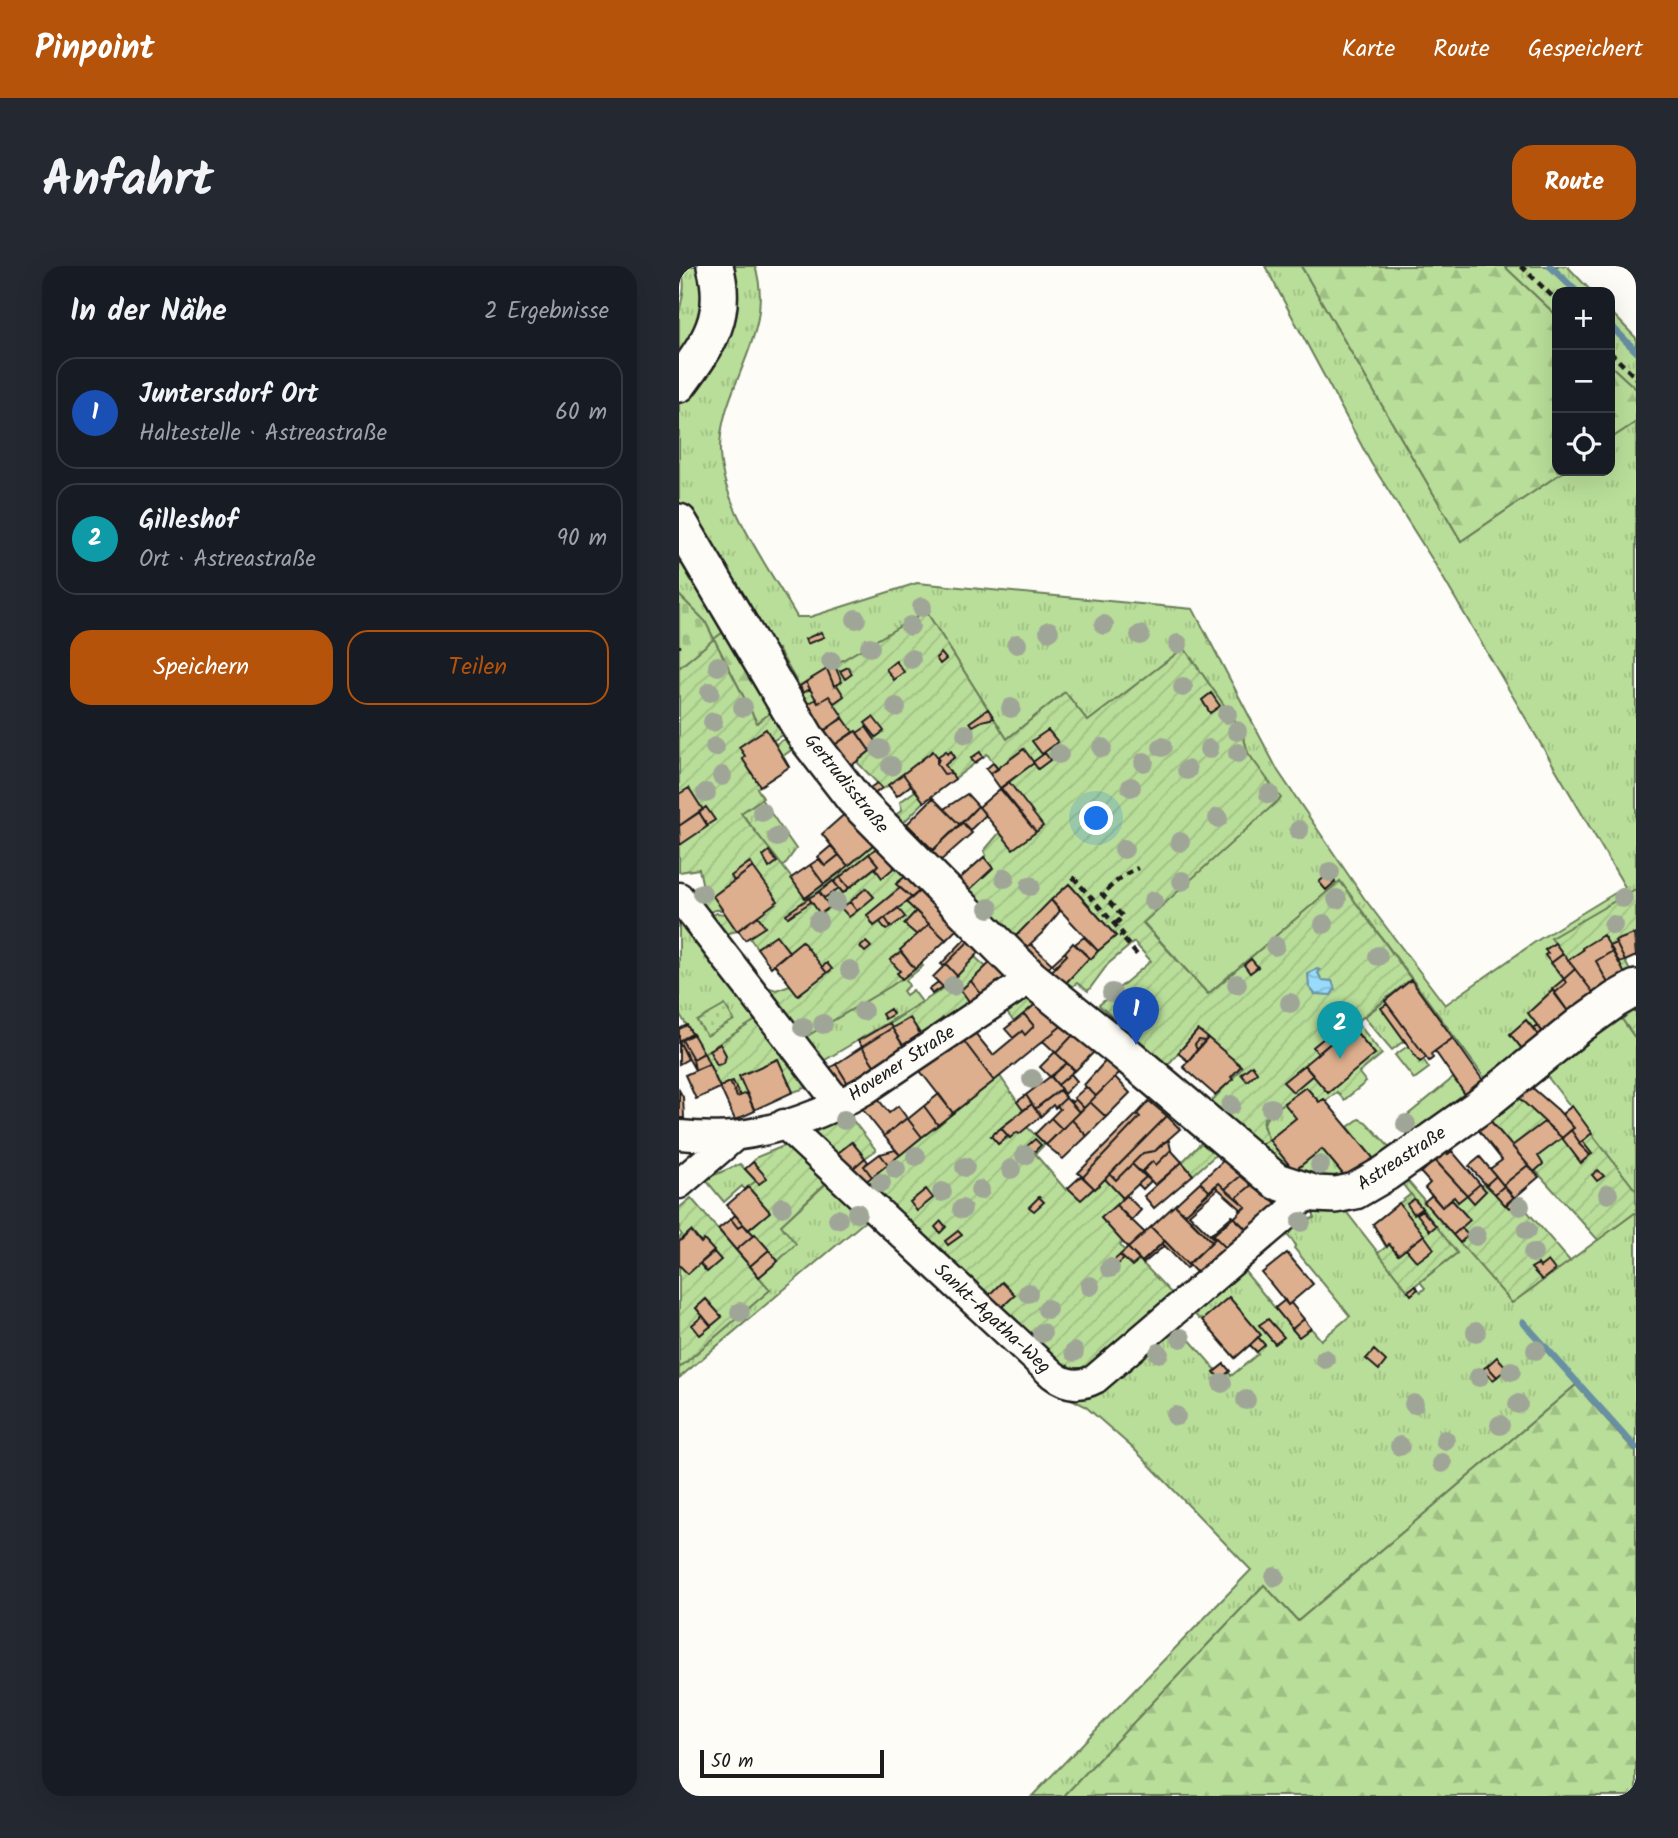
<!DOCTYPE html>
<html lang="de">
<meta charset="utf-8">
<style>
:root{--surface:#171b24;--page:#242831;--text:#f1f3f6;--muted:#9ea1a6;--line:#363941;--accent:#b45309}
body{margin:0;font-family:Kalam,sans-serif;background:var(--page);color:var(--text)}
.controls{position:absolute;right:21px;top:21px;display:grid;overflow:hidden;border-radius:14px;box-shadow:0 7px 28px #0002}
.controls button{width:63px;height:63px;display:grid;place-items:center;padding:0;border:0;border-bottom:2px solid var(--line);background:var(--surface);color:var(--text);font:35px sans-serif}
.scale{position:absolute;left:21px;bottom:18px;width:184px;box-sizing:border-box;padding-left:7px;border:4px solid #1c1c1c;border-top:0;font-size:19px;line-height:24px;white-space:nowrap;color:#1c1c1c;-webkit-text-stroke:5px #fdfcf7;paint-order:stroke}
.you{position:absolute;left:418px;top:553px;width:24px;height:24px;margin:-18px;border:5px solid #fff;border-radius:50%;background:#1a73e8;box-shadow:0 0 0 10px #1a73e833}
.badge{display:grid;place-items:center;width:46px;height:46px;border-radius:50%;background:var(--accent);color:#fff;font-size:23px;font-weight:700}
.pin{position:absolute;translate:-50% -58px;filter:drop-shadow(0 2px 4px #0008)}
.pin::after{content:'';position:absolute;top:37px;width:24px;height:21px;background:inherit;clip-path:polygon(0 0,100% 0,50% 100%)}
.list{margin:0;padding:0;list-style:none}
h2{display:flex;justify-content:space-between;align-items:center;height:91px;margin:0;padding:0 28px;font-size:30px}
h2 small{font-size:23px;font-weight:400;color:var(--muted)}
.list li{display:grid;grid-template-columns:46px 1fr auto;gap:21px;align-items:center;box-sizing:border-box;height:112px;margin:0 14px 14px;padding:0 14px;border:2px solid var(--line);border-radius:21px}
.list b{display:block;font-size:26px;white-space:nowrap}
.list p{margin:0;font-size:23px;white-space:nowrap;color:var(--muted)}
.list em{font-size:23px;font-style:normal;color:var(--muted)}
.actions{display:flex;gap:14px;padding:21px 28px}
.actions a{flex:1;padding:16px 0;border:2px solid var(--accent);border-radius:21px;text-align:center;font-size:24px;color:var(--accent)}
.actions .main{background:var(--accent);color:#fff}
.icon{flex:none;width:38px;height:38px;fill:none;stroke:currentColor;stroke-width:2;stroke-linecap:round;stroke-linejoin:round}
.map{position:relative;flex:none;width:957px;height:1530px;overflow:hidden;border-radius:21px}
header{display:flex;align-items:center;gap:42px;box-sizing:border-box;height:98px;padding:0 35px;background:var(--accent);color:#fff}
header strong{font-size:33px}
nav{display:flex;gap:38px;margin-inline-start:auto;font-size:24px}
.intro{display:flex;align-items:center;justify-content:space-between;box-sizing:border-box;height:168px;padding:0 42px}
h1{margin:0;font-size:49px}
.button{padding:18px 32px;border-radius:21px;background:var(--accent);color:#fff;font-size:24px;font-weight:700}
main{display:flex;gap:42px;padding:0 42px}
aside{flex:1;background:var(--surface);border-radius:21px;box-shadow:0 7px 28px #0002}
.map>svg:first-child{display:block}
.grass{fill:url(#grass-tufts);stroke:#6a7d5a;stroke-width:2}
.forest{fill:url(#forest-firs);stroke:#6a7d5a;stroke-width:2}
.cemetery{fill:url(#cemetery-stones);stroke:#6a7d5a;stroke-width:2}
.park{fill:url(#park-dots);stroke:#6a7d5a;stroke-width:2}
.garden{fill:url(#garden-furrows);stroke:#6a7d5a;stroke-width:2;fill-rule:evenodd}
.water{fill:url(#water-waves);stroke:#678fa2;stroke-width:2}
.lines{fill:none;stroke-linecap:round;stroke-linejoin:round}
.stream{stroke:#678fa2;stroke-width:7}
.building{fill:#ddaf8e;stroke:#1c1c1c;stroke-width:2}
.minor-casing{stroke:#1c1c1c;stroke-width:33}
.tertiary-casing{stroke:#1c1c1c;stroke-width:40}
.path{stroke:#1c1c1c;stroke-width:4.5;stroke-dasharray:7 5;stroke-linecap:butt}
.minor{stroke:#fdfcf7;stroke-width:28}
.tertiary{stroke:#fdfcf7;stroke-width:35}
.tree{fill:#a0a697}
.labels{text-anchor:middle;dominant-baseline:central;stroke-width:5;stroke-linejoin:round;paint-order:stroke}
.street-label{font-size:19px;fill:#1c1c1c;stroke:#fdfcf7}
</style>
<header>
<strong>Pinpoint</strong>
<nav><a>Karte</a><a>Route</a><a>Gespeichert</a></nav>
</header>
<div class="intro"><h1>Anfahrt</h1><a class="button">Route</a></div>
<main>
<aside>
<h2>In der Nähe<small>2 Ergebnisse</small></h2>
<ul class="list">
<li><span class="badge" style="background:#1a4fb4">1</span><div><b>Juntersdorf Ort</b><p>Haltestelle · Astreastraße</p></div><em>60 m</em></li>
<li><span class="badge" style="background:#0f9aa8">2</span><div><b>Gilleshof</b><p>Ort · Astreastraße</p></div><em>90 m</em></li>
</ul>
<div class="actions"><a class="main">Speichern</a><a>Teilen</a></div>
</aside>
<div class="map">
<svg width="957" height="1530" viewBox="0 0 957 1530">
<defs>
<pattern id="grass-tufts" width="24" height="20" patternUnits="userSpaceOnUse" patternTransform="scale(1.75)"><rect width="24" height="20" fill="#b9de99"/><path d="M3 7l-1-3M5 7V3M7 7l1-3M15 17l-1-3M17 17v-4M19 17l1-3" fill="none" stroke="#9ebe83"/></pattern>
<pattern id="forest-firs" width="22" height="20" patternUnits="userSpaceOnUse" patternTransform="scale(1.75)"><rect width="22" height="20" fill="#b9de99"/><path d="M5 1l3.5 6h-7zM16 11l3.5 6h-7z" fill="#9ebe83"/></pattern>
<pattern id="cemetery-stones" width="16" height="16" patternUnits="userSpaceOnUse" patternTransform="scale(1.75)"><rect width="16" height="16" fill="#b9de99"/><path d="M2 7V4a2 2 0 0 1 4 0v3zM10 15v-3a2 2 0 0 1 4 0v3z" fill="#9ebe83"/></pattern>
<pattern id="park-dots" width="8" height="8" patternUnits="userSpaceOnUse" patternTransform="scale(1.75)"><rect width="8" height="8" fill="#b9de99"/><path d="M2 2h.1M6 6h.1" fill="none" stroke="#9ebe83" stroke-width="1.8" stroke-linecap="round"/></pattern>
<pattern id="garden-furrows" width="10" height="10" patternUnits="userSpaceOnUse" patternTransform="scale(1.75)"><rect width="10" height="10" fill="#b9de99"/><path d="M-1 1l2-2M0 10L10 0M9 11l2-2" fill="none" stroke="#9ebe83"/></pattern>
<pattern id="water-waves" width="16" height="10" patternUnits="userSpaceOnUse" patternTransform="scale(1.75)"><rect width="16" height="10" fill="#99dbfb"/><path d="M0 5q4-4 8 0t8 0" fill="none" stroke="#83bbd7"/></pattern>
</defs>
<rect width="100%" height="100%" fill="#fdfcf7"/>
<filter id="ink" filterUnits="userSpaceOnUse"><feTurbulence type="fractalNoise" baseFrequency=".0143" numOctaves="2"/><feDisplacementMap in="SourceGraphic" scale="14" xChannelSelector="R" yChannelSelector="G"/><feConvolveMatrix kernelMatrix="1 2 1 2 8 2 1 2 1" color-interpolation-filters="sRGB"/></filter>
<g filter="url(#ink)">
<path class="grass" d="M0 0H26L32 39 0 104C0 86 0 66 0 48 3 30 9 18 0 0Z
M46 0H76C98 69 39 121 41 187 43 240 92 305 118 351H131L238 317 514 343 599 505 685 632 766 739 859 674 946 621 753 293 692 197 586 0H622L782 275 885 205H931V173L957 156V623L873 672 876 677 866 684 869 687 866 689 885 713 849 747 858 759 854 762 847 754 831 768 844 784 810 818 661 615 529 728 464 656 601 532 569 487 563 465 505 382 409 456 386 426 328 473 247 345 120 420 99 383 93 387 82 380 0 237V135Z
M825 0H888L913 26H878V50Z
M931 45 957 72V123L931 99Z
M0 285 47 364 35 373 26 355 0 329Z
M82 533 117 583 104 601 62 547Z
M195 578 198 582 155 616 130 632 127 631 159 609Z
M0 649 80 752 25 787 0 747Z
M242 698 244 700 227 714 230 720 224 725 227 729 234 724 243 736 141 797 123 773 212 720Z
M706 735 708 738 703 742 726 774 713 784 685 751Z
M938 746 957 773V925L864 805Z
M729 780 741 795 744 793 750 802 735 813 716 789Z
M774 812 790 834 728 877 725 852Z
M605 837 668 913 638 910 612 904 578 881 590 874C577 855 591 848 605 837Z
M680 853 687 856 714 885 684 901 695 893 669 861Z
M61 898 77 915 66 924 63 920 45 936 26 913Z
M726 912 833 1037 957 946V1186L897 1119 619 1355 585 1319 385 1530H353L572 1304 456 1184 406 1140 383 1128 191 951 0 1112V1102L91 1024 80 1011 99 995 102 959 151 914 217 947 510 1073 537 1104 545 1098 552 1110 579 1088 571 1079 556 1092 522 1052 520 1053 512 1044 562 1001 620 1071 632 1062 642 1074 671 1050 615 982 617 979 605 965 623 949 627 954 635 952V942L665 943 729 1025 736 1020 742 1026 746 1022 741 1016 778 987 721 915Z"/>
<path class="forest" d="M622 0H825L878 50V205H885L782 275Z
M931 99 957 123V156L931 173Z
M47 364 94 445 78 457 35 373Z
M897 1119 957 1186V1530H385L585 1319 619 1355Z"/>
<path class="cemetery" d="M0 329 26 355 35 373 0 402Z"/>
<path class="park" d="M46 739 55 754 28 770 18 755Z"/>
<path class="garden" d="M247 345 328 473 386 426 409 455 505 382 563 465 569 487 602 532 464 657 529 728 661 615 732 713 678 756 703 788 680 807 687 816 665 834 658 826 647 835 645 833 640 836 627 821 585 852 584 860 590 874 578 881 530 838 563 802 562 800 519 764 487 801 420 739 472 695 455 676 429 698 409 725 398 717 390 723 384 719 410 692 437 670 390 618 333 674 276 617 307 589 305 585 321 566 300 541 354 497 359 502 371 494 354 496 344 483 319 503 308 488 245 536 220 561 212 553 223 544 221 536 236 525 225 509 204 523 178 496 191 485 177 465 174 466 164 452 141 468 113 424ZM673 761 696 788 634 809 614 826 608 813 639 788 656 763 661 769Z
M35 373 78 457 94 445 107 463 104 468 94 475 97 478 107 472 113 473 114 483 104 490 110 501 78 522 84 532 62 547 129 633 140 626 145 632 160 622 164 627 196 602 203 611 217 600 229 608 217 618 221 622 188 649 195 660 227 636 237 645 225 658 238 669 221 684 236 703 212 720 123 773 78 715 81 712 88 721 97 724 111 719 110 685 97 669 78 682 70 671 86 661 79 650 58 665 42 669 28 651 38 647 46 648 44 644H36L25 648 7 624 24 621 20 603 0 606V402Z
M957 623V690L946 695 954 711 916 729 872 672Z
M296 691 307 701 282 724 291 737 270 753 264 752 265 754 242 769 231 752 213 762 210 758 265 722Z
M355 733 360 735 335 756 324 741 338 735Z
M957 737V773L938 746Z
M80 752 133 820 114 826 98 793 61 810 68 827 58 831 51 816 41 821 25 787Z
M321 810 344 844 312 870 319 878 348 861 366 878 356 888 387 924 389 922 402 934 426 913 444 932 422 952 444 976 441 979 445 984 449 982 496 1031 409 1107 391 1106 184 917Z
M838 830 883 872 902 897 911 889 900 878 912 867 957 925V946L919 974 857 905 849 899 811 854Z
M169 848 197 884 186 892 172 876 155 890 132 868Z
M525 874 539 887 514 909 503 896Z
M112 877 151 913 102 959 117 978 99 995 70 964 90 946 69 921 77 915 80 918 87 912 74 896 78 891Z
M806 917 836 931 891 995 833 1037 781 977 789 969 782 962 791 954 772 933 775 931 780 935 801 918 803 920Z
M732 928 778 987 729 1025 699 987 707 981 694 958Z
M12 932 91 1024 0 1102V972L3 969 0 965V942ZM27 1033 42 1051 32 1060 17 1042Z"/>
<path class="water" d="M638 703 641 704 639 707 643 714 653 715 656 723 652 729 636 728 630 721 629 708Z"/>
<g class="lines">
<path class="stream" d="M871 0 898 26
M931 59 957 85
M844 1056 957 1182"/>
</g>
<path class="building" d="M142 366 145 371 128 378 126 373Z
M262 387 267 393 261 398 257 392Z
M217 395 225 406 215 414 207 403Z
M156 400 163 416 155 420 148 403Z
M169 401 173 408 166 413 161 405Z
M148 403 155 420 158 419 165 430 155 437 150 430 139 437 127 416Z
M127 416 131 423 124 427 121 420Z
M532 427 541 440 531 447 523 434Z
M150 430 164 451 141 468 124 441 137 433 139 437Z
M309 443 315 452 303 455 294 460 291 456Z
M194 451 205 465 197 471 186 457Z
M164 452 174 466 151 482 141 467Z
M187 461 199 478 190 484 178 467Z
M87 463 110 501 81 520 63 492 66 490 60 481Z
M369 464 379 476 363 488 353 475Z
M177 465 191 485 167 504 151 482Z
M345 483 355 497 321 522 311 508Z
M254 485 260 493 258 498 265 508 272 507 276 513 245 536 224 508Z
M267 485 269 488 272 485 276 491 266 499 272 507 265 508 258 498V491Z
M301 486 304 491 295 497 292 492Z
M366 487 371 494 359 503 354 496Z
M314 497 319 503 311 508 307 503Z
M224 508 232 519 218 530 209 519Z
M330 516 364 560 357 566 321 523Z
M198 517 203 522 193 530 188 524Z
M10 522 24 544 0 560V528Z
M322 522 357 566 334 583 300 541Z
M288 528 299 540 281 559 265 543Z
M254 532 281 559 254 584 228 558Z
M299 540 307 549 291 564 283 556Z
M27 541 36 554 28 559 20 546Z
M20 546 29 560 1 579 0 560Z
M168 546 195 578 169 600 143 568Z
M283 556 293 567 259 597 250 588Z
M152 580 160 589 146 600 139 591Z
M200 580 217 600 203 612 196 602 199 599 190 588Z
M90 585 98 596 90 602 84 590Z
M190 588 199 599 170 622 161 611Z
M160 589 169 600 145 618 131 599 140 593 146 600Z
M305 591 314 602 286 628 276 617Z
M71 596 74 601 55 615 52 610Z
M131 599 145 618 126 632 112 612Z
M74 601 99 635 58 665 34 630Z
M229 608 245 621 233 632 217 618Z
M649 608 656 616 647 624 640 616Z
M161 611 170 622 164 627 155 616Z
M154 615 160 622 145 632 140 626Z
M390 618 437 670 419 685 372 634Z
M245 621 283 658 267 674 227 636Z
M187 622 195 631 178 645 171 636Z
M221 622 233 632 195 660 188 649Z
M140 626 151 641 141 648 130 632Z
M130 632 132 636 109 651 107 648Z
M372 634 381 645 364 666 345 684 333 674Z
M171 636 178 645 170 651 162 642Z
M219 642 226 651 212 661 206 652Z
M237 645 250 658 238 669 225 658Z
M79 650 86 661 66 674 59 664Z
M206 652 212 661 207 664 201 656Z
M250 658 267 674 236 703 221 684Z
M292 667 295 670 265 700 262 698Z
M955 668 957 690 946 695 936 675Z
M97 669 110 686 92 701 78 682Z
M924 669 934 685 917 695 931 721 916 729 889 694 904 684 903 682Z
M295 670 306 680 278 710 267 698Z
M405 671 419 685 412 693 396 678Z
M123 675 148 707 119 729 95 698Z
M187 676 192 681 186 686 181 681Z
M394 677 410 692 384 720 370 708 388 689 386 686Z
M876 677 884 688 872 697 866 689 869 687 866 684Z
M937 677 946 695 940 697 930 680Z
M352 678 373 698 367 705 345 684Z
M934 685 948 712 931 721 917 695Z
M222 686 236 703 223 713 218 707 221 705 211 694Z
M386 686 388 689 376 701 373 698Z
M884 688 896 703 885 713 872 697Z
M317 691 335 708 322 717 319 715 303 729 292 715Z
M572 693 579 701 571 707 565 699Z
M148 697 153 703 148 707 143 701Z
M267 698 278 710 265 722 254 711Z
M896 703 916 729 891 748 875 727 887 717 885 713Z
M885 713 887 717 876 727 873 723Z
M732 714 774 772 752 788 754 792 750 795 706 735Z
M292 715 303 729 292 738 282 724Z
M259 716 264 721 253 728 250 723Z
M874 724 891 748 866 769 849 747Z
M360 735 386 757 315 815 281 770 292 762 314 789 343 765 346 769 355 760 345 748Z
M708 738 747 791 741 796 702 742Z
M211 743 214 748 206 753 203 748Z
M345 748 355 760 346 769 343 765 334 772 326 763Z
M231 752 241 768 224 779 213 762Z
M847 754 860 770 844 784 831 768Z
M210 757 213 762 183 781 179 775Z
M386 757 396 767 377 787 364 775Z
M8 759 13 768 0 775V763Z
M858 759 864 766 860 770 854 762Z
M672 760 696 788 649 827 625 799Z
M213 762 226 783 197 802 183 781Z
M656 763 661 769 639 788 634 781Z
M519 764 529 772 526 775 520 774 516 779 518 784 509 795 499 787Z
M396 767 416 785 396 805 377 787Z
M14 768 25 787 14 793 3 774Z
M281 770 315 815 274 847 238 801Z
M529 772 562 800 552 811 554 813 536 829 504 801Z
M774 772 808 820 790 834 756 785Z
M3 774 14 793 16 804 0 775Z
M520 774 526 775 518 784 516 779Z
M0 775 9 793 0 798Z
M41 778 47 789 45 797 38 799 30 784Z
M183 781 197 802 170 819 157 798Z
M376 786 388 797 371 811 361 801Z
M25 787 30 798 16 804 14 793Z
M430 791 444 803 417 830 405 819Z
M99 793 114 826 75 844 60 810Z
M388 797 396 804 379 819 372 811Z
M30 798 41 822 17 833 6 809Z
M157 798 170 819 161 822 147 804Z
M573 799 578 806 568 815 562 808Z
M625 799 634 809 614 826 604 816Z
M392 808 398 815 385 828 379 819Z
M372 810 382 823 356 843 347 829Z
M436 811 451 827 427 851 411 836Z
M54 815 61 830 58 831 51 816Z
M51 816 58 831 68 827 76 845 56 854 41 821Z
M849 818 879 844 895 862 883 872 837 829Z
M407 821 417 830 405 842 395 832Z
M627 821 640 836 645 833 695 893 668 913 643 883 615 905 590 874 617 852 605 837Z
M0 824 4 831 5 852H0Z
M380 824 387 832 376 842 374 839 362 850 356 843Z
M260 828 274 847 259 859 245 840Z
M196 829 210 847 219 840 228 852 205 870 181 840Z
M347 829 353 838 344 844 338 836Z
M387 832 400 846 383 863 372 852 381 843 378 840Z
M396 833 405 842 400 846 390 834 394 836Z
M470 835 488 850 416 923 404 911 461 851 458 848Z
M411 836 427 851 408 870 393 854Z
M353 838 362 850 340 868 338 866 331 872 322 862Z
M245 840 259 859 243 871 229 853Z
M893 840 913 867 901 877 892 864 895 862 883 848Z
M458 848 461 851 404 911 399 907Z
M488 850 501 863 476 885 464 887 437 914 431 908Z
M228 852 243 871 221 889 205 870Z
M372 852 383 863 367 879 356 868Z
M809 852 849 899 824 919 811 903 823 894 798 862Z
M393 854 408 870 384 893 367 879Z
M865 856 883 872 859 890 864 898 855 906 833 880Z
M322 862 329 870 319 878 312 870Z
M892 864 901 877 900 878 911 889 902 897 883 872Z
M356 873 362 879 353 888 347 881Z
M490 875 492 884 477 899 474 895 462 907 453 898 464 887 476 885 485 876Z
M903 875 913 888 911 889 900 878Z
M173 876 186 892 171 905 155 890Z
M763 880 769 888 773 885 801 918 788 929 751 889Z
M216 884 221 889 209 898 201 888Z
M492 884 503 896 476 919 463 905 474 895 477 899Z
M201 888 209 898 193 911 185 900Z
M801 891 817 910 807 919 790 900Z
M186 892 189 896 185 900 193 911 184 917 171 905Z
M546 893 564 908 546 923 540 917 531 926 521 916Z
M756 894 788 929 779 936 775 931 763 941 746 922 751 917 742 907Z
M74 896 88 912 80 918 66 903Z
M503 896 514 909 475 942 465 930Z
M453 898 467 911 444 932 426 913 431 908 437 914Z
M849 899 860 911 835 932 824 919Z
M919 904 925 910 918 915 913 909Z
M564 908 575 917 557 932 546 923Z
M402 910 415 922 402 934 389 922Z
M817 910 825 920 816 928 807 919Z
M467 911 472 915 464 923 459 918Z
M521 916 531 926 506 948 496 939Z
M540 917 546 923 567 941 563 944 536 920Z
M575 917 600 940 570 966 555 952 562 945 561 944 567 941 557 932Z
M801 918 807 925 795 937 788 929Z
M536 920 539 923 510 948 535 973 533 976 506 948Z
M825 920 835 931 826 939 816 928Z
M69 921 91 946 69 964 48 939Z
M247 923 254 932 238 945 231 936Z
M447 929 462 944 452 955 437 939Z
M753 929 763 941 772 933 791 954 774 969 745 936Z
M360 931 365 936 355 945 350 941Z
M835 932 839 935 830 942 827 939Z
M735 933 743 942 735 948 728 938Z
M720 937 745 969 719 989 710 978 708 981 694 958Z
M437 939 466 967 449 982 422 952Z
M496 939 533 976 509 999 472 961Z
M743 944 757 960 751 965 738 948Z
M56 949 64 958 59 962 52 953Z
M553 950 555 951 534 969 532 968Z
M555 951 570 966 549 984 534 969Z
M52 953 59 962 64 958 75 969 57 984 39 963Z
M262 955 267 961 261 967 256 961Z
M472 961 486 975 463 996 449 982Z
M782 962 789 969 781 977 774 969Z
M12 965 22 977 25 974 35 985 9 1008 0 999V976Z
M279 965 283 969 269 979 266 975Z
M76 968 90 984 71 1000 57 984Z
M745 969 755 983 738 996 727 983Z
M537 972 549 984 521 1010 509 998Z
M486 975 509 999 510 1000 507 1002 483 977Z
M483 977 485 980 464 998 463 996Z
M449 982 460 994 453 1000 441 989Z
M90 984 99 995 80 1011 71 1000Z
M35 986 42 994 28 1006 21 998Z
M608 987 634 1018 609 1039 583 1007Z
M441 989 445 993 436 1001 432 997Z
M869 995 876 1004 863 1014 852 1002 859 998 861 1001Z
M323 1016 336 1029 323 1041 310 1029Z
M736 1020 739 1023 732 1029 729 1025Z
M550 1031 582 1069 556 1092 523 1054Z
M27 1033 43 1051 32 1060 17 1042Z
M606 1034 609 1039 612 1037 625 1053 613 1063 596 1042Z
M24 1050 32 1060 21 1069 13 1059Z
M589 1053 605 1071 596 1078 580 1059Z
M625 1053 632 1062 620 1071 613 1063Z
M579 1071 586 1079 578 1086 571 1079Z
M695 1084 707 1095 700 1104 687 1093Z
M818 1091 828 1102 818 1111 808 1100Z
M545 1098 551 1105 541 1113 535 1106Z
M808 1100 818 1111 814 1114 804 1103Z"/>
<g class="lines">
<g class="minor-casing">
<path id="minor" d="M0 631 160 838
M105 858 374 1109C387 1119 401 1121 416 1113L605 951 629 927
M0 869C18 870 36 872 54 870 98 865 148 847 186 824L352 712
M0 918 56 870"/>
</g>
<g class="tertiary-casing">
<path id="tertiary" d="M0 118C29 78 50 51 36 0
M0 256 127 471 175 533 352 712 448 789 597 915 637 928 657 929 676 925 707 907 800 841 901 759 936 734 957 722"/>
</g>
<path class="path" d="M842 0 878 35
M931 86 957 112
M0 379V382
M394 611 444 668 442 670 460 691
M436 658 444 651 423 628 445 609 459 602"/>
<use href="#minor" class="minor"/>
<use href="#tertiary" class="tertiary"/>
</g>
<g class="tree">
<circle cx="243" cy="341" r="10"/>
<circle cx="177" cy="353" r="10"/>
<circle cx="425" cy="359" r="10"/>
<circle cx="231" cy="360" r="10"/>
<circle cx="370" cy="365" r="10"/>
<circle cx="461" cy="369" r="10"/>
<circle cx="338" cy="378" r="10"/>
<circle cx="499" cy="378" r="10"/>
<circle cx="191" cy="381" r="10"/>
<circle cx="232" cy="393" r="10"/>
<circle cx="152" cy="395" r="10"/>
<circle cx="39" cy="400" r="10"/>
<circle cx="504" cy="421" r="10"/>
<circle cx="31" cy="426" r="10"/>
<circle cx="64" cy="441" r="10"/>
<circle cx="217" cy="441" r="10"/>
<circle cx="332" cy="442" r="10"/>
<circle cx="548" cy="448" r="10"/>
<circle cx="34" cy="456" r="10"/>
<circle cx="558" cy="465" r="10"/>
<circle cx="287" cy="468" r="10"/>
<circle cx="36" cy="481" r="10"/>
<circle cx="483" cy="481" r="10"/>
<circle cx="423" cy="482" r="10"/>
<circle cx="201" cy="483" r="10"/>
<circle cx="530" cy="483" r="10"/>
<circle cx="559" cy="487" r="10"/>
<circle cx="380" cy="488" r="10"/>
<circle cx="465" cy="496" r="10"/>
<circle cx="212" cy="500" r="10"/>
<circle cx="508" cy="504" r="10"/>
<circle cx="43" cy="510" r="10"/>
<circle cx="452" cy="521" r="10"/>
<circle cx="27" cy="527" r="10"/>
<circle cx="590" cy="528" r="10"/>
<circle cx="83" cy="546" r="10"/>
<circle cx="539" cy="552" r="10"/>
<circle cx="620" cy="564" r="10"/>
<circle cx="98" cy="571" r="10"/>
<circle cx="501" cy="576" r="10"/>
<circle cx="445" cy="583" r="10"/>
<circle cx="651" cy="606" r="10"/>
<circle cx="326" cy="612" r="10"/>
<circle cx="503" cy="615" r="10"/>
<circle cx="351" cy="620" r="10"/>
<circle cx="23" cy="627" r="10"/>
<circle cx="944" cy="632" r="10"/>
<circle cx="658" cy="633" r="10"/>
<circle cx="474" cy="635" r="10"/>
<circle cx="157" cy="636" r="10"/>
<circle cx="310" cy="642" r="10"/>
<circle cx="139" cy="655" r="10"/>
<circle cx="645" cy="658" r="10"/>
<circle cx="934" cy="659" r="10"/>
<circle cx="596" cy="680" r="10"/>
<circle cx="699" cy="690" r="10"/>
<circle cx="171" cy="704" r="10"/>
<circle cx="558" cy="718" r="10"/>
<circle cx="274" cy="720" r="10"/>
<circle cx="433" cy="727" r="10"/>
<circle cx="611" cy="737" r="10"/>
<circle cx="184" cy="745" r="10"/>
<circle cx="144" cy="758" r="10"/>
<circle cx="124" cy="761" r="10"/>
<circle cx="353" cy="813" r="10"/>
<circle cx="552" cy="839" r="10"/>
<circle cx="592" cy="842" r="10"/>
<circle cx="165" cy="854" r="10"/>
<circle cx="727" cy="858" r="10"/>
<circle cx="346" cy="889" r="10"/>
<circle cx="237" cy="890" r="10"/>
<circle cx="641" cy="899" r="10"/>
<circle cx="286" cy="901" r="10"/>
<circle cx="217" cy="903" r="10"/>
<circle cx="332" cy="903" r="10"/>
<circle cx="202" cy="917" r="10"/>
<circle cx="301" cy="924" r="10"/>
<circle cx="263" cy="926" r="10"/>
<circle cx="929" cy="928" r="10"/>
<circle cx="841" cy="940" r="10"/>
<circle cx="103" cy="941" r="10"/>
<circle cx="283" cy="943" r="10"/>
<circle cx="178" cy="947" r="10"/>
<circle cx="159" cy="953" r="10"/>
<circle cx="622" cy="956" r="10"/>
<circle cx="848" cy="964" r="10"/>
<circle cx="797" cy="970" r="10"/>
<circle cx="854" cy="987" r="10"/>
<circle cx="431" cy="1002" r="10"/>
<circle cx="411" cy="1020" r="10"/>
<circle cx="349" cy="1027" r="10"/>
<circle cx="368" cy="1043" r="10"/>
<circle cx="61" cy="1046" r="10"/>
<circle cx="797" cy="1066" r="10"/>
<circle cx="363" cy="1067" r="10"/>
<circle cx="502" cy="1072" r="10"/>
<circle cx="857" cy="1084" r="10"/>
<circle cx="395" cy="1086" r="10"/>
<circle cx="480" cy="1087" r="10"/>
<circle cx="646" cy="1093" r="10"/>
<circle cx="832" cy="1105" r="10"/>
<circle cx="800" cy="1111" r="10"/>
<circle cx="543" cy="1117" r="10"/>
<circle cx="567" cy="1134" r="10"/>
<circle cx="735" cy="1138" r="10"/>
<circle cx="839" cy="1138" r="10"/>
<circle cx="497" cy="1150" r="10"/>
<circle cx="821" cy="1159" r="10"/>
<circle cx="766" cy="1174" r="10"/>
<circle cx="721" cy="1180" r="10"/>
<circle cx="763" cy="1197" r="10"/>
<circle cx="596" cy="1311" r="10"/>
</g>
</g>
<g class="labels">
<g class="street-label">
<text transform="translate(167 518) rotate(51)">Gertrudisstraße</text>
<text transform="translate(223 798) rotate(-33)">Hovener Straße</text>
<text transform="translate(723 893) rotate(-33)">Astreastraße</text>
<text transform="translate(313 1053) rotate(43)">Sankt-Agatha-Weg</text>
</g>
</g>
</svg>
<div class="controls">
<button>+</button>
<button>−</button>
<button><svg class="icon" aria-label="locate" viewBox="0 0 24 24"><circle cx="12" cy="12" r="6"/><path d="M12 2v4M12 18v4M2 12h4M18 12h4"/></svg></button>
</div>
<div class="scale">50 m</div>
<div class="you"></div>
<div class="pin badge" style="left:457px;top:779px;background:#1a4fb4">1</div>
<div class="pin badge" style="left:661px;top:793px;background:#0f9aa8">2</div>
</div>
</main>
